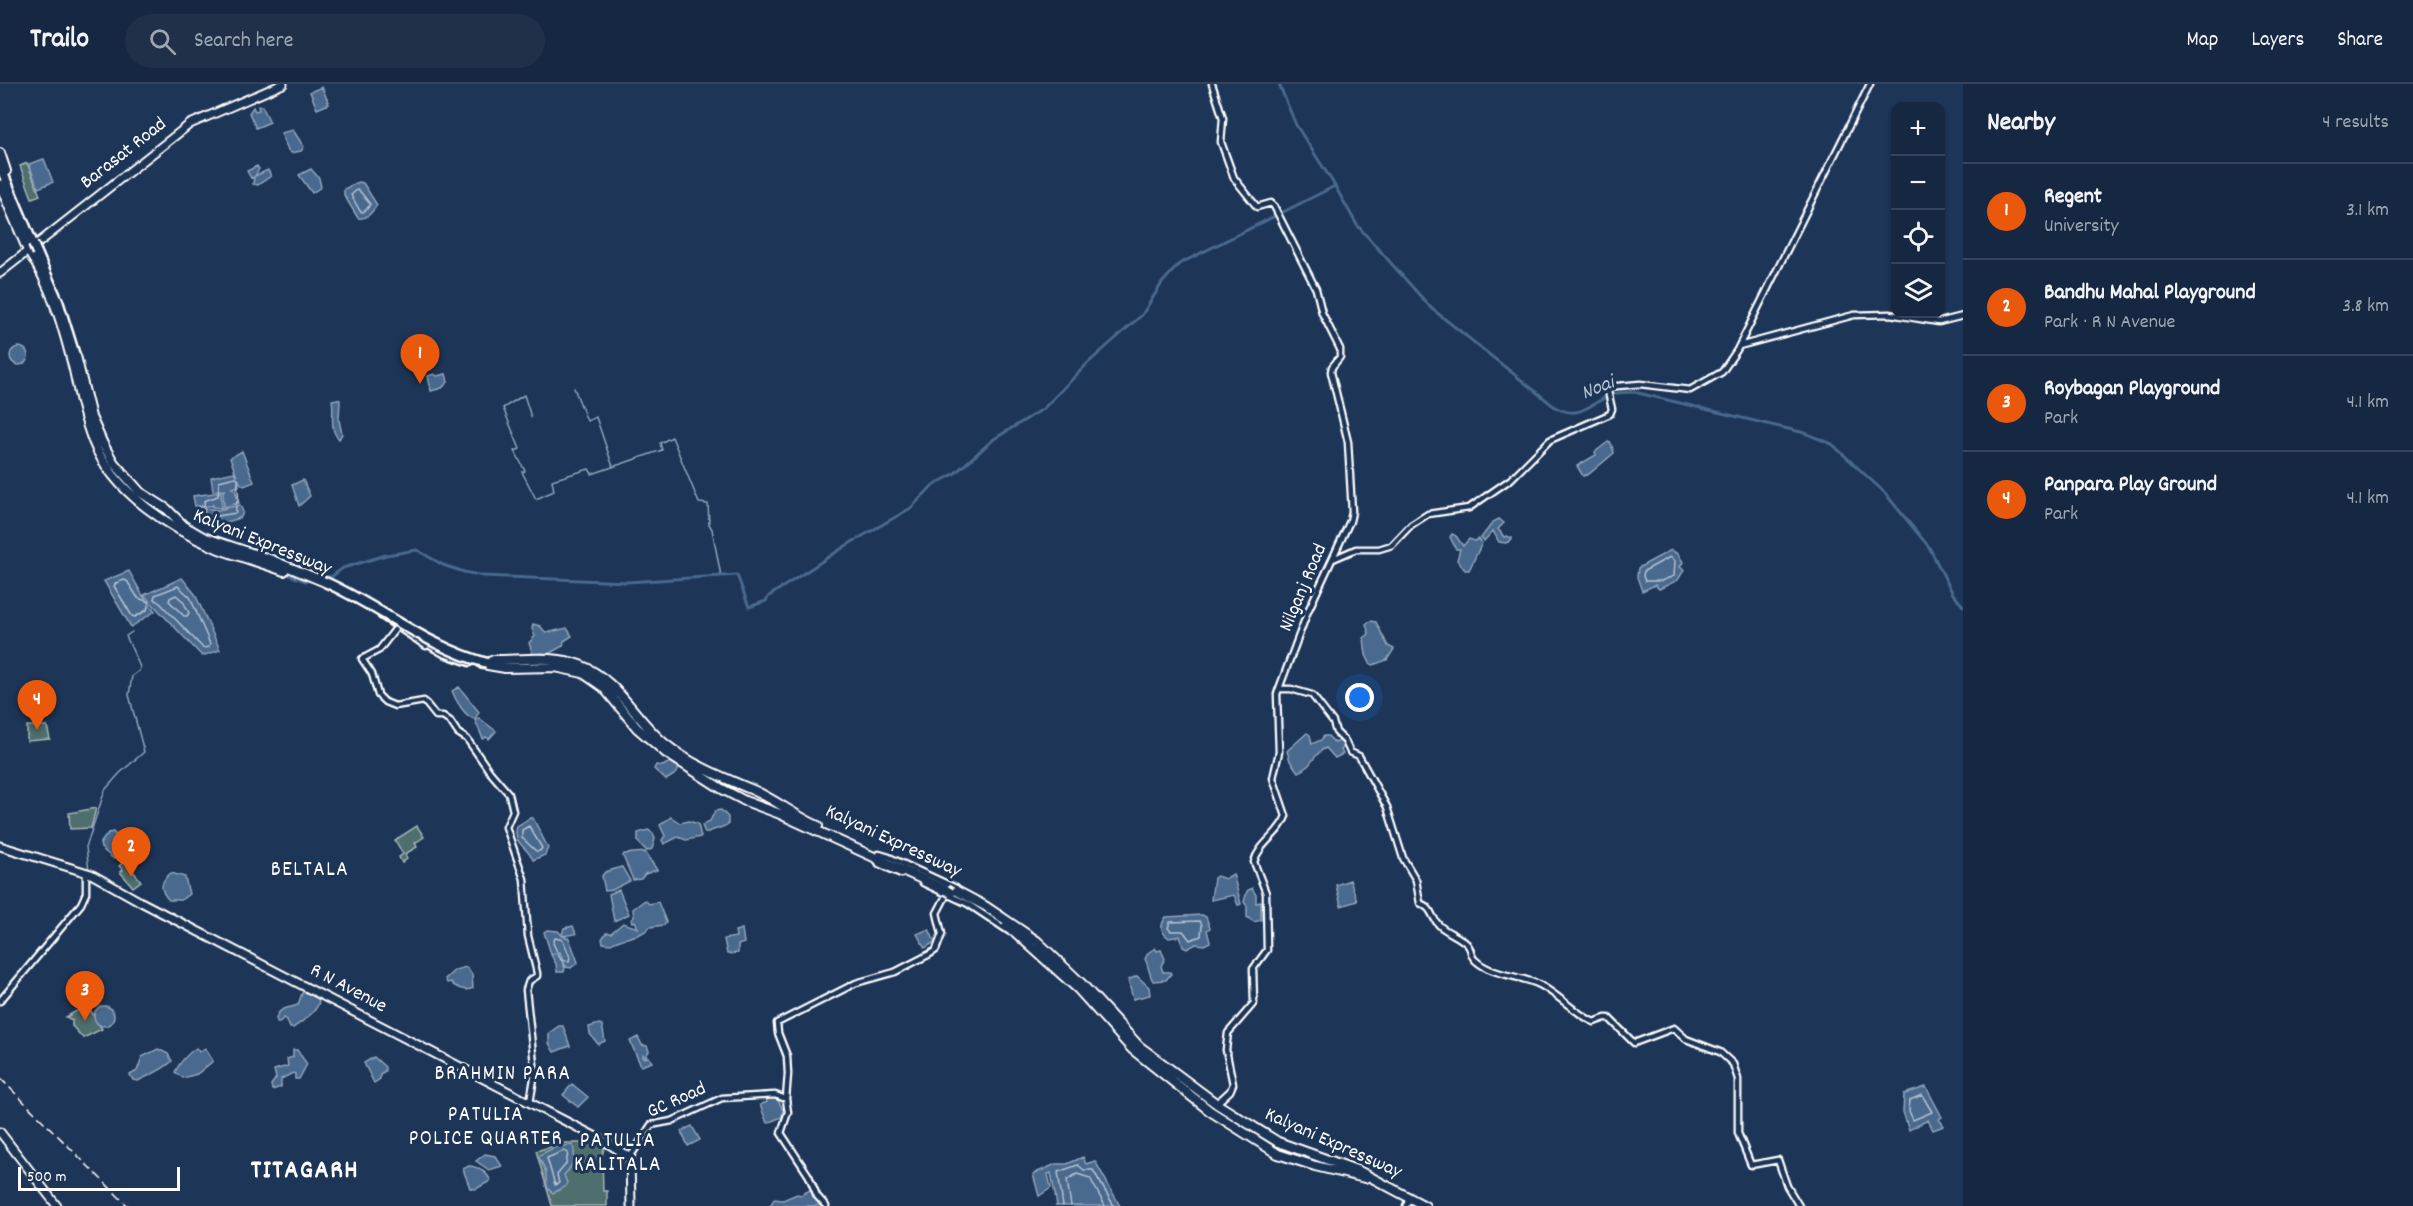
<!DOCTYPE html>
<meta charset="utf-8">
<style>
:root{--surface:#162841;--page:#1f3048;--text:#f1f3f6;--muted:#9ea6b1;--line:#35445a;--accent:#ea580c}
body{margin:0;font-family:Dekko,sans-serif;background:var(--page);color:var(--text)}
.controls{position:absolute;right:18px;top:18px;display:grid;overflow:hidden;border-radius:12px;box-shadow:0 2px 4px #0004}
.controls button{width:54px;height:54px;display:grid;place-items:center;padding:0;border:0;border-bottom:2px solid var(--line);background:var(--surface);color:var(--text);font:30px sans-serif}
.scale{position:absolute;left:18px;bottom:15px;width:162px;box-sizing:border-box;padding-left:6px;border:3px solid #fff;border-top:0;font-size:16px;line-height:21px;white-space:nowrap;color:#fff;-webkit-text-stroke:4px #1d3557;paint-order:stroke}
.you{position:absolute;left:1360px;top:614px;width:21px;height:21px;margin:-15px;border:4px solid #fff;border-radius:50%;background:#1a73e8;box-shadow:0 0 0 9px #1a73e833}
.badge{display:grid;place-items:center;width:39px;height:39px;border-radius:50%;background:var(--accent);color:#fff;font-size:20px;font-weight:700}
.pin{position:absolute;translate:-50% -50px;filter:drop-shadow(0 2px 3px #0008)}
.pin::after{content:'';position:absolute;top:32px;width:21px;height:18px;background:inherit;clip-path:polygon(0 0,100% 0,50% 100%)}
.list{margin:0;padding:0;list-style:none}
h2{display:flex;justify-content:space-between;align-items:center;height:78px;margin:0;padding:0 24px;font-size:26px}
h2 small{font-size:20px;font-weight:400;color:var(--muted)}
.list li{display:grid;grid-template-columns:39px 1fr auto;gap:18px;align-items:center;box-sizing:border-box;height:96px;padding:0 24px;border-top:2px solid var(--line)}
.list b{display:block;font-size:22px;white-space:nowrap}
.list p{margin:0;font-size:20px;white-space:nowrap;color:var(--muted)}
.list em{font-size:20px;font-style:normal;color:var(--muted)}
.icon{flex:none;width:33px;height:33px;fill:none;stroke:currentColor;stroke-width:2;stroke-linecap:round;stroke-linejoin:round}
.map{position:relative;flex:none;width:1963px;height:1122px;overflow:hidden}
header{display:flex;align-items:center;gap:36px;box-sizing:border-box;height:84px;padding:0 30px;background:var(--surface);border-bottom:2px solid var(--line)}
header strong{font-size:28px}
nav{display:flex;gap:33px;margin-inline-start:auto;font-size:21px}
.search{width:420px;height:54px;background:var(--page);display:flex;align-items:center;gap:15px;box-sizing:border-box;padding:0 21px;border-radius:33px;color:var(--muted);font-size:22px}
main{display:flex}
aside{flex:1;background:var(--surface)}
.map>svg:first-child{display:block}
.green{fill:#4f6e6e;stroke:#a7b6b6;stroke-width:1.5}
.water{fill:#48698e;stroke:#91a5bb;stroke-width:1.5}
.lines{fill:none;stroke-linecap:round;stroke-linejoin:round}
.shore{stroke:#b6c3d2;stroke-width:1.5}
.stream{stroke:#91a5bb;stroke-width:1.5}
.canal{stroke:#48698e;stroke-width:3}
.tertiary-casing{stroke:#fff;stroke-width:9}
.primary-casing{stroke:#fff;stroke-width:11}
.trunk-casing{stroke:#fff;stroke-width:12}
.motorway-casing{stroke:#fff;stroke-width:13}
.tertiary{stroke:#1d3557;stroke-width:4.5}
.primary{stroke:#1d3557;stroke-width:7}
.trunk{stroke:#1d3557;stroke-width:8}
.motorway{stroke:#1d3557;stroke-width:8}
.rail{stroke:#fff;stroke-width:1.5;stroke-dasharray:9 4.5;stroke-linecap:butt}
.trunk-bridge-casing{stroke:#fff;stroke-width:12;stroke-linecap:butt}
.motorway-bridge-casing{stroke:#fff;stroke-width:13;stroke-linecap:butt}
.trunk-bridge{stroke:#1d3557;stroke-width:8}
.motorway-bridge{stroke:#1d3557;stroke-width:8}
.labels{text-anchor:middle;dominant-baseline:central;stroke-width:6;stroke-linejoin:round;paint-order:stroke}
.street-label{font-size:20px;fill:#fff;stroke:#1d3557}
.water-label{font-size:21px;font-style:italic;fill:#b6c3d2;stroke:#1d3557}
.neighbourhood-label{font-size:21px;letter-spacing:1.5px;fill:#fff;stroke:#1d3557}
.district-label{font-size:26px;font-weight:bold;letter-spacing:1.5px;fill:#fff;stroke:#1d3557}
</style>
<header>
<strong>Trailo</strong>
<div class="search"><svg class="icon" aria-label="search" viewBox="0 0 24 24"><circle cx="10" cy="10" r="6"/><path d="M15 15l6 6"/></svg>Search here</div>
<nav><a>Map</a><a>Layers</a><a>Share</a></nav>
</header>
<main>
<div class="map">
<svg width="1963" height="1122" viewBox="0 0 1963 1122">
<rect width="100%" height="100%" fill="#1d3557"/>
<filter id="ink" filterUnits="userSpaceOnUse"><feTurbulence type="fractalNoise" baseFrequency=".0167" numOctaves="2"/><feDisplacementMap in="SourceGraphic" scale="12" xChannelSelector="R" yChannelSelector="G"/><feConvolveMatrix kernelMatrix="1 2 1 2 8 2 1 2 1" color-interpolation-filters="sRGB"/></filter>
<g filter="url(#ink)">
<path class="green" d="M27 79 40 111 32 114 20 82Z
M27 642H47L50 655 27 657Z
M96 724 91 744 70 745 69 729Z
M417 742 424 753 415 759 417 763 405 770 407 775 402 779 399 773 403 770 395 756Z
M125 777 141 797 133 803 120 788 123 786 119 782Z
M87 921 102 945 83 954 72 942V936L66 933Z
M599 1056 606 1059 602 1071 603 1107H607V1122H552L536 1067 563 1059H583Z"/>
<path class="water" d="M322 3 329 20 317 25 310 8Z
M258 22H262L270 38 256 44 249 29 253 23 255 27 259 26Z
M293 46 304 63 301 67 291 69 288 66 281 49Z
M44 75 53 98 38 104 29 80Z
M257 82 259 85 255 92 268 86 271 92 258 101 253 100 254 93 251 94 247 87Z
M311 85 319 94 321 103 312 109 299 91Z
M359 98 363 99 377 121C372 128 367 136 358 134L344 111V105Z
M10 272a9 9 0 1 1 18 0a9 9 0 1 1-18 0Z
M434 290 437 292 446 290 448 298 442 304 431 307 428 292Z
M337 315 340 316 339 336 342 350 339 355C328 345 335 328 332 316Z
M1608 358 1611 359 1614 369 1589 390 1583 392 1577 382 1596 371 1595 368Z
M242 367 254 398 244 402 238 397 239 402 232 404 235 405 239 419 224 423 223 407 226 406 213 407 211 393 234 388 237 393 230 374Z
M303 396 310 412 299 422 292 401Z
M221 408 222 424 213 423V420L212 422H195L193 412Z
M240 421 243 428 241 433C231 438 211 442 200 438L198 423 218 426Z
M1499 435 1504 439 1498 445 1504 453 1507 452 1512 454V456L1506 459 1499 458 1493 447 1484 457 1481 454 1493 438Z
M1452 450 1456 452 1463 462 1469 455 1475 457 1479 455 1482 459 1469 486H1465L1457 476 1460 465H1456L1450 453Z
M1671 466 1678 470 1683 478 1680 483 1684 486 1678 496 1659 505 1655 501 1642 507 1637 493 1638 484Z
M129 487 143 512 155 527 131 543 104 497Z
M182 494 195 510 220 566 202 572 144 511Z
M1370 537 1376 538 1388 562 1394 565 1387 576 1373 581 1370 579 1366 571 1364 554 1369 550 1366 540Z
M533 540 540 542 546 549 567 544 572 552 564 557 563 562 548 570 541 569 534 574 529 559 535 552 532 545Z
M459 603 479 628 475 635C465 633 456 617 452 607Z
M479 634 496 647 489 655 486 653 483 655 475 636Z
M1307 649 1310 651 1312 660 1321 656 1324 652H1328L1335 659 1341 656 1345 662 1341 666 1343 670 1335 674 1326 664C1313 669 1314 682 1298 688L1290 677 1287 667Z
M670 678H673L679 682 677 689 666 696 654 685 656 681 663 682Z
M721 726 728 733V741L705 749 702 741 710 737 715 727Z
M671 733 680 739 689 737 698 740 701 753 686 756 678 753 664 760 662 756 665 752 660 741Z
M530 734H533L548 764 545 771 533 776C527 762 512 760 517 742Z
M648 746 653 749 655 755 652 765 647 767 638 758V749Z
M113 748 123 758 114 775 101 764 100 760 108 749Z
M645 768 657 786 645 790 641 795 633 796 623 772 624 770Z
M622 783 630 797 612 806 605 807 602 792 605 788Z
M171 789 185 793 189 810 181 816H169C159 806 160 797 171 789Z
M1233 790 1241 820 1238 821 1234 811 1211 816 1214 794 1217 792 1225 795Z
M1350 796 1357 817 1341 822 1336 801Z
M1252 804 1256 811V819L1261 818V836L1254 838 1247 833V822L1244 818 1247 807Z
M619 806 629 830 614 837 609 810Z
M645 816 649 820 658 818 666 838 664 841 650 843C641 854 623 852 611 860L603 859 602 855 606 849H611L623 839 638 844 635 837 632 838 631 836 634 833 633 825Z
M1202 831 1206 833 1210 844 1207 846 1210 858 1204 861 1196 860 1187 865 1183 863 1180 852 1169 854C1160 848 1160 841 1166 833Z
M573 842 576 850 562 852 569 854 578 878 571 884 566 883 560 868H558L565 884 564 888H557L556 880 551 871 556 869 551 870 544 848 547 846 558 847 562 851 564 844Z
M742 845 744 859 738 861V869L727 870 724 855 736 853 735 847Z
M929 845 935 858 925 864 917 850Z
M1155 864 1157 867 1161 866 1165 875 1161 882 1163 888H1170L1171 890 1166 896 1153 897C1149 890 1149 883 1145 875L1148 869Z
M466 883 472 890 473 904C466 908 455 904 451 898L447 899 445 895 455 886Z
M1137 892 1149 903 1150 911 1133 915 1128 896Z
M306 907C337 915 303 937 293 944H290L287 936 284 934 278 939 276 935C279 923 287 925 298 921L302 909Z
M94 932a10 10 0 1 1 20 0a10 10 0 1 1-20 0Z
M599 940 602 941 605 957 598 960 590 950 589 943Z
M559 942H563L570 962 554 968 549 959V949Z
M638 953 642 961 647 962 649 967 646 972 643 971V974L649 973 652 978 641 982 630 957Z
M196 964 199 968 205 964 213 977 197 990 183 994 175 988C180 978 187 970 196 964Z
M158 965 168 970 172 977C164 986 149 991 138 997L133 996 130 991 137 987 142 973Z
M293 966H297L307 980 299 995H295V990L293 989 281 995V1003L272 1006 271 1001 276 994 274 986 288 982 287 975 293 973Z
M374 973 385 983V987L380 990V995L374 999 364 979Z
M572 1000 588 1013 578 1023 563 1011Z
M1926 1003 1942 1033 1939 1035 1944 1042 1933 1046 1928 1036 1909 1046 1903 1028 1904 1010Z
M776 1012 783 1026 782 1033 767 1039 760 1021 767 1018 766 1014Z
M692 1042 700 1056 688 1062 681 1047Z
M573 1061C576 1074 573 1082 564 1091L567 1099 565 1103 553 1109C545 1104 547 1099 546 1091 546 1084 541 1078 538 1072L555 1063Z
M485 1070 495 1072 502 1082 489 1086 476 1077Z
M1083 1073 1086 1080 1095 1077 1120 1122H1055L1057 1121 1051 1089 1048 1090 1051 1104 1039 1112 1033 1090 1056 1080H1067Z
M469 1082C476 1082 489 1089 490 1097L476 1105 470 1104 463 1085Z
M810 1106H813L824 1122H770L774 1115 783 1116 797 1110 801 1111Z"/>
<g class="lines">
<path class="shore" d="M358 105 370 120 367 125 363 128 360 127 351 111Z
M235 393 239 396C235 404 240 408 238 415 236 421 235 422 236 429L205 434 204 417 218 412 219 397Z
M1670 473 1675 477 1674 492 1661 497H1645L1643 492 1644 487Z
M124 496 127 497 138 514 149 518 147 526 135 533 132 532 114 502 116 499Z
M178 502 190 513 210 560 209 563 203 564 160 519 154 515 155 511Z
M176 511 183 517 189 529 187 532H184L169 517 170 514Z
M529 742 542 764 540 767H536L522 754V746Z
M1200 837 1202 841 1201 852 1190 856 1183 847H1171L1168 844 1170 838Z
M555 854 563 856 570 873 569 877 561 876 553 859Z
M1922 1011 1932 1028 1913 1036 1909 1027 1910 1016Z
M564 1067 568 1069 566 1080 557 1091 559 1099 555 1101 547 1074Z
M1063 1122 1058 1088 1078 1081 1084 1086H1093L1114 1122
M1071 1122 1067 1096 1077 1090 1090 1094 1105 1122"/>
<path class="stream" d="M49 215 51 229 55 233 69 281
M574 304 587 337 596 333 613 383
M81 333 89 356 105 390
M531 333 524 311 503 324 520 365 515 367 525 387 522 388 536 415 554 407 552 396 589 385 592 390 662 366 660 359 672 353 699 419 708 420 709 440 712 445 721 492
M89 787 86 763 105 706 120 689 144 668 129 611 132 592 139 587 140 583 126 552 132 548
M70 837 88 815 89 792
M6 913 36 878"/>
<path class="canal" d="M1279 0 1296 41 1332 97 1357 141 1431 224 1555 323C1581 338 1591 317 1614 310 1620 308 1628 308 1634 308L1805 349 1832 360 1884 408 1929 463 1953 510 1963 522
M283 489 306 497H310L313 494
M319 492 331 493 343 484 386 471 417 466 443 481 464 488 483 492 627 498 737 491 749 523 766 517 769 512 847 461 911 424 933 401 954 390 994 355 1043 325 1088 279 1142 231 1162 199 1179 180 1335 102"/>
<g class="tertiary-casing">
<path id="tertiary" d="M1212 0 1223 34 1221 58 1230 83 1234 94 1257 123 1271 119 1274 122 1316 205 1322 229 1340 265V273L1332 283 1331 288 1348 358 1352 428 1350 437 1308 527 1277 610 1279 668 1273 694 1286 732C1280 750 1259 759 1254 778L1266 809 1267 866 1253 885 1254 919 1228 949 1226 966 1233 1000 1230 1007 1216 1020
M1739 262 1854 231 1890 230 1939 238 1963 232
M1333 475 1356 465H1379L1392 461 1411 441 1428 430 1469 424 1511 395 1550 356 1610 330 1612 325 1607 303 1640 300 1690 306 1722 288 1737 266 1870 0
M381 532 426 562
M400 539 379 566 362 575 372 590 378 611 385 618 395 622 424 617 436 632H443L450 637 458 649 467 655 490 688 509 710 513 727 506 743 524 795 528 852 537 889V892L529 897 526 906 535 989 530 1018
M1279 605H1291L1312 611 1333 638 1336 648 1345 657 1350 668 1359 672 1387 723 1403 774 1416 796 1420 819C1434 825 1430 833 1440 842 1448 849 1459 852 1467 860 1472 865 1470 872 1475 876 1492 892 1520 891 1540 901 1559 911 1574 929 1594 938L1605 934H1609L1634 959 1674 944 1686 955 1720 968 1733 980 1738 995V1049L1751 1081 1778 1076 1787 1102 1799 1122
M879 770 889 773 956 804
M876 774 879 780 901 790
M923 799 968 820 1010 848
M0 917 81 820 86 809V790
M630 1073 651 1041 672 1037 722 1014 775 1011 786 1015
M826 1122 817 1112 809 1092 781 1049 788 1028 786 1015 788 990 787 972 778 949 777 939 856 899 895 888 930 870 936 866 942 850 937 829 948 808
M1406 1122 1408 1117"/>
</g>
<g class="primary-casing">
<path id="primary" d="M0 189 190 40 283 0
M0 762 91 790 141 818 604 1057 630 1073 631 1122
M0 1048 57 1122"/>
</g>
<g class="trunk-casing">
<path id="trunk" d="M0 69 6 87
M0 101 28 167C52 201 64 246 74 286 79 310 84 334 93 357 113 408 170 445 219 465 240 473 262 479 284 487
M76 272 91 333 103 360 114 379 140 408 167 425 184 442 203 453 269 475 325 498
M487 579 494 576C522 576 554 571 580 581 617 595 635 635 664 659 691 681 722 693 753 706 776 716 795 732 818 742
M482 580 505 584 555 583 583 589 603 603 637 644 666 669 722 705 745 717 780 730 946 806
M953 805 985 822 1037 857 1082 900 1139 962 1217 1020 1278 1058 1359 1087 1425 1122
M1007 841 1078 905 1132 965 1210 1027 1278 1070 1315 1082 1365 1094"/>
</g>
<g class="motorway-casing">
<path id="motorway" d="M0 82 33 160
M37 169 58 217 77 278
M427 558 444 568 470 577"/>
</g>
<use href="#tertiary" class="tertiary"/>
<use href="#primary" class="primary"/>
<use href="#trunk" class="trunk"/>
<use href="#motorway" class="motorway"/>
<path class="rail" d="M0 994 128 1122"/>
<g class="trunk-bridge-casing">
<path id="trunk-bridge" d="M946 806 951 809"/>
</g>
<g class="motorway-bridge-casing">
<path id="motorway-bridge" d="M33 160 37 169
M325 498C381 523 427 563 487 579"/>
</g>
<use href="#trunk-bridge" class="trunk-bridge"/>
<use href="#motorway-bridge" class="motorway-bridge"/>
</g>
</g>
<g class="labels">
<g class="street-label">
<text transform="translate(124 70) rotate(-38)">Barasat Road</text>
<text transform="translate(262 459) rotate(22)">Kalyani Expressway</text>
<text transform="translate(1304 504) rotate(-67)">Nilganj Road</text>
<text transform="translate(893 758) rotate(25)">Kalyani Expressway</text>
<text transform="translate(348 905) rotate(28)">R N Avenue</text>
<text transform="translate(677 1017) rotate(-24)">GC Road</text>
<text transform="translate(1333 1060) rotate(24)">Kalyani Expressway</text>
</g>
<g class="water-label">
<text transform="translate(1598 305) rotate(-22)">Noai</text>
</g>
<g class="neighbourhood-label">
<text x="310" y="787">BELTALA</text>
<text x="503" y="991">BRAHMIN PARA</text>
<text x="486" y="1032">PATULIA<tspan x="486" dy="24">POLICE QUARTER</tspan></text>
<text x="618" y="1058">PATULIA<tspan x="618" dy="24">KALITALA</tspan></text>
</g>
<g class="district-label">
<text x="305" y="1087">TITAGARH</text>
</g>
</g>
</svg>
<div class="controls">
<button>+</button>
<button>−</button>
<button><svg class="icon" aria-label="locate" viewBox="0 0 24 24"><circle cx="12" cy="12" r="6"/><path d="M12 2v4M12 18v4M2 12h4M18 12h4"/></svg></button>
<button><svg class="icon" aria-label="layers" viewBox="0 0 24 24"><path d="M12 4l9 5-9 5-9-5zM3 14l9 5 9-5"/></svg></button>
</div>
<div class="scale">500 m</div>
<div class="you"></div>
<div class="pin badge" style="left:420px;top:300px">1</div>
<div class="pin badge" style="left:131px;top:793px">2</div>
<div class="pin badge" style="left:85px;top:937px">3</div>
<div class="pin badge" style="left:37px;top:646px">4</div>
</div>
<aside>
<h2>Nearby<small>4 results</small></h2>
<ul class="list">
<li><span class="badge">1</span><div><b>Regent</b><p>University</p></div><em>3.1 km</em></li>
<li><span class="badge">2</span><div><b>Bandhu Mahal Playground</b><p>Park · R N Avenue</p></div><em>3.8 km</em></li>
<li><span class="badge">3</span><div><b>Roybagan Playground</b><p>Park</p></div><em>4.1 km</em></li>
<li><span class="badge">4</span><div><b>Panpara Play Ground</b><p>Park</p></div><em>4.1 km</em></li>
</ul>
</aside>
</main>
